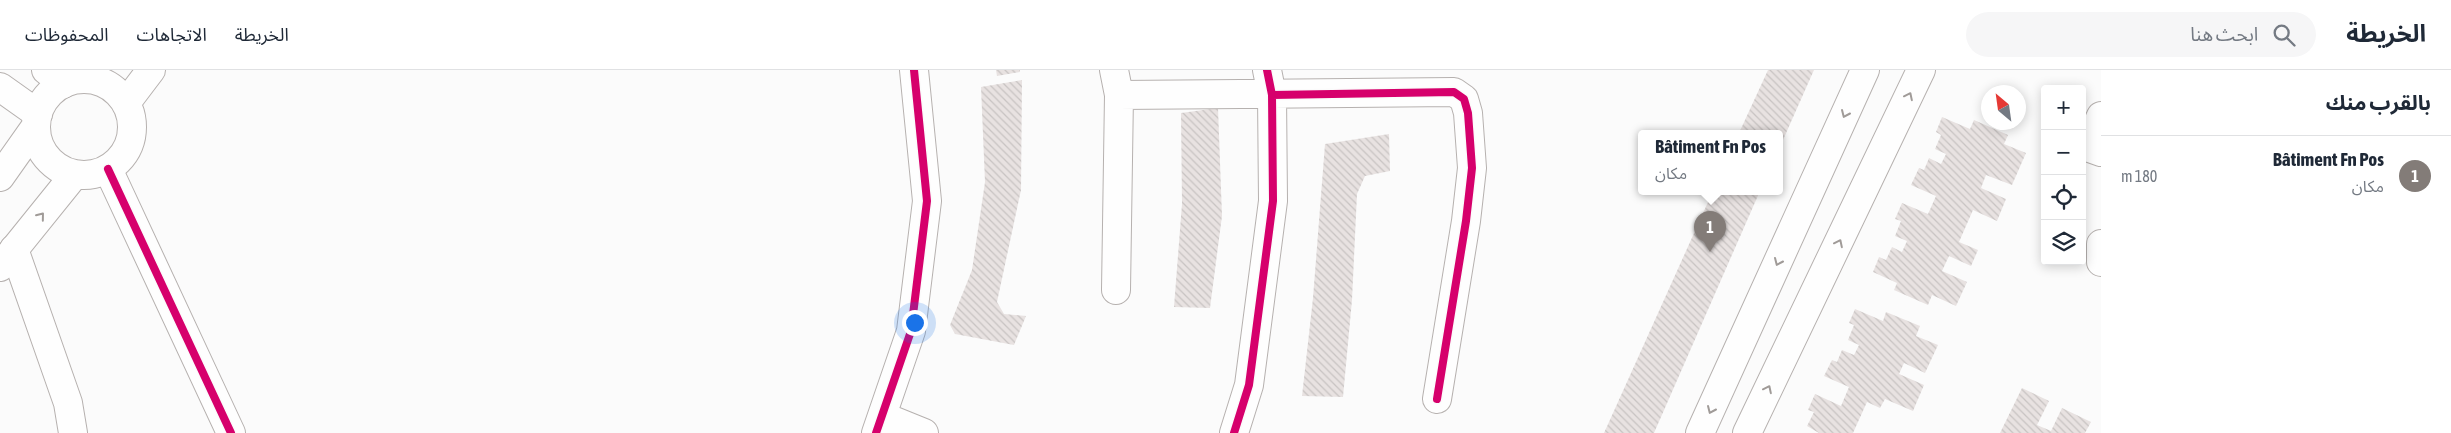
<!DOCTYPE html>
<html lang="ar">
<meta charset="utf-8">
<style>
:root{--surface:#fff;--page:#f6f6f7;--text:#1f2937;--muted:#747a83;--line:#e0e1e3;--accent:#837c78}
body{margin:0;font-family:"Asap Condensed","Noto Sans Arabic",sans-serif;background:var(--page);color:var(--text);direction:rtl}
.controls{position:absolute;right:15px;top:15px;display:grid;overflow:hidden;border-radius:5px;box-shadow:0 2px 12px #0003}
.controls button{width:45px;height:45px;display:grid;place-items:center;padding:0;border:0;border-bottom:1px solid var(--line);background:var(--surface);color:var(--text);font:25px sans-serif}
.compass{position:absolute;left:1981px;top:15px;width:45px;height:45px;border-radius:50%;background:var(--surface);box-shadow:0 2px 12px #0003;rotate:331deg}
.you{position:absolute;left:914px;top:252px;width:18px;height:18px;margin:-12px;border:4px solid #fff;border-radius:50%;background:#1a73e8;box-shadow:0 0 0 8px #1a73e833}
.badge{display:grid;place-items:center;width:32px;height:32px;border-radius:50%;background:var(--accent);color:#fff;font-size:16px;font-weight:700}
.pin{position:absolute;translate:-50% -41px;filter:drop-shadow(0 1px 2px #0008)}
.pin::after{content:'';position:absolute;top:26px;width:18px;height:15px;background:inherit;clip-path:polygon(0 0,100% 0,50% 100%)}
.popup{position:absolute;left:1638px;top:60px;width:145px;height:65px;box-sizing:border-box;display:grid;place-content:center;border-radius:5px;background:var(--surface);filter:drop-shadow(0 1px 4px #0005);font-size:16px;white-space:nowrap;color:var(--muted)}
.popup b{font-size:19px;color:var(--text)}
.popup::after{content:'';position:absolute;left:50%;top:100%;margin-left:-10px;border:10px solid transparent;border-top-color:var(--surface)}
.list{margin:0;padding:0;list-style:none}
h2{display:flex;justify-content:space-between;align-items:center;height:65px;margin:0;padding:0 20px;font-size:21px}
h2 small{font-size:16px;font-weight:400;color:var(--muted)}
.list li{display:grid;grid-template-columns:32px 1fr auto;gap:15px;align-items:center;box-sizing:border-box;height:80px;padding:0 20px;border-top:1px solid var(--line)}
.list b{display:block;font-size:19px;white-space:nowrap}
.list p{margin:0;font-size:16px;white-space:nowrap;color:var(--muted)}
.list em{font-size:16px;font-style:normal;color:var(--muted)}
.icon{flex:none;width:28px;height:28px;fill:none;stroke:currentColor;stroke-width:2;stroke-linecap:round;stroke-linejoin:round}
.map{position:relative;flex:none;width:2101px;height:363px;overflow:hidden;direction:ltr}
header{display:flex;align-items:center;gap:30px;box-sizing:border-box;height:70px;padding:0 25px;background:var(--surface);border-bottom:1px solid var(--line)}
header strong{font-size:24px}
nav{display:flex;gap:28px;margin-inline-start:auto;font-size:18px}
.search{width:350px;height:45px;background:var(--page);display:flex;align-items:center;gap:12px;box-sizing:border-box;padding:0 18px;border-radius:28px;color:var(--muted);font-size:19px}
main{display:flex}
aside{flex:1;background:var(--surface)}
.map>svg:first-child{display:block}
.building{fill:url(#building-back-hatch)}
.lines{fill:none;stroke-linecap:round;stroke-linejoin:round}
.minor-casing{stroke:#b6b1af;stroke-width:30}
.major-casing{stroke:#b6b1af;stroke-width:30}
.minor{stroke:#fefefe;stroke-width:28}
.major{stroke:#fefefe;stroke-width:28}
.cycleway-casing{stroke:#fbfbfb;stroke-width:11}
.cycleway{stroke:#d6006c;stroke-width:8}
.oneway{stroke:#a09b98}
</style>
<header>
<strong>الخريطة</strong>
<div class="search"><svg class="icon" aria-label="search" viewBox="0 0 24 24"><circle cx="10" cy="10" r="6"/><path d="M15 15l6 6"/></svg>ابحث هنا</div>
<nav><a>الخريطة</a><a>الاتجاهات</a><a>المحفوظات</a></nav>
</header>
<main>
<aside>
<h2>بالقرب منك<small></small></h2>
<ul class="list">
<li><span class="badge">1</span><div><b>Bâtiment Fn Pos</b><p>مكان</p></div><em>180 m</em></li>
</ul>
</aside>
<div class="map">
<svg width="2101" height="363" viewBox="0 0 2101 363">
<defs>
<pattern id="building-back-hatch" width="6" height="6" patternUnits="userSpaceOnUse" patternTransform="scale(1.25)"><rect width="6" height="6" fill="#e8e2e1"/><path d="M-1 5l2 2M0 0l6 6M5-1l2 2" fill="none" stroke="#c8c3c2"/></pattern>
</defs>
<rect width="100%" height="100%" fill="#fbfbfb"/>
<path class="building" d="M996 0H1020V2L997 6Z
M1768 0H1814L1779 79V63H1739Z
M1022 10 1021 120 997 232 1004 244 1026 246 1014 275 955 264 950 255 972 200 985 112 981 17Z
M1218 38 1222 146 1210 238 1174 237 1182 134 1181 43Z
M1942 47 1970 59 1974 50 2008 65 2004 74 2026 83 2012 115 1986 105 1981 118 2006 129 1997 151 1973 140 1959 172 1978 180 1971 196 1949 186 1942 201 1967 212 1956 236 1932 225 1928 235 1894 220 1897 213 1873 202 1879 187 1886 190 1892 177 1902 182 1907 171 1895 166 1901 151 1895 149 1902 133 1928 144 1936 126 1911 115 1919 98 1924 100 1929 88 1941 94 1946 84 1935 79 1941 65 1936 62Z
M1389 64 1390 101 1365 106 1357 124 1352 230 1343 327 1302 326 1313 228 1325 74Z
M1713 121H1760L1654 363H1604Z
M1855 239 1883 251 1886 242 1920 256 1916 266 1938 275 1925 303 1904 293 1899 304 1924 315 1913 341 1885 329 1880 338 1867 332 1853 363H1819L1807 356 1814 342 1808 340 1815 324 1841 336 1849 317 1824 306 1832 290 1837 292 1842 280 1854 285 1859 275 1848 270 1854 255 1849 253Z
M2022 318 2049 331 2037 355 2051 361 2062 338 2091 352 2085 363H2000Z"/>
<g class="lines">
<g class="minor-casing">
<path id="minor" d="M46 0 63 14
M1114 0 1119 25 1116 220
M0 17 38 44
M1119 25 1454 22 1464 29 1468 43 1472 98 1466 151 1437 329
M2101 46 2087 77 2101 82
M108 99 231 363
M2101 174V192
M14 179 68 333 73 363
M882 346 924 363
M876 363 911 261 927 131 914 0
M1234 363 1249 315 1273 131 1272 25 1267 0"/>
</g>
<g class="major-casing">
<path id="major" d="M36 57a48 48 0 1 1 96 0a48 48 0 1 1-96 0Z
M126 33 151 0
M0 107 36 56
M0 197 75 104
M1700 363 1865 0
M1747 363 1921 0"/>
</g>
<use href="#minor" class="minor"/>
<use href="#major" class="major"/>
<g class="cycleway-casing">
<path id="cycleway" d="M1272 25 1454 22 1464 29 1468 43 1472 98 1466 151 1437 329
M108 99 231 363
M876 363 911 261 927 131 914 0
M1234 363 1249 315 1273 131 1272 25 1267 0"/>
</g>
<use href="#cycleway" class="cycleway"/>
</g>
<defs><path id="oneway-chevron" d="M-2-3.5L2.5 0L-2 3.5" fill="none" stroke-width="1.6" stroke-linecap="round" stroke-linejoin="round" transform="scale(1.25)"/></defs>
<g class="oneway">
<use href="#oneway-chevron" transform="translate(1909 26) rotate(-64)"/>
<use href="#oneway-chevron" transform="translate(1845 44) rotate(114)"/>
<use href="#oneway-chevron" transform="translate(41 146) rotate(-51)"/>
<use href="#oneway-chevron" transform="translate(1839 173) rotate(-64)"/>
<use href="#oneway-chevron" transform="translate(1778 192) rotate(114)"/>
<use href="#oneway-chevron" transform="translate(1768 319) rotate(-64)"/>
<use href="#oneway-chevron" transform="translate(1711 340) rotate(114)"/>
</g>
</svg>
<div class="controls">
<button>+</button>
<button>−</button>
<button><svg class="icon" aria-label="locate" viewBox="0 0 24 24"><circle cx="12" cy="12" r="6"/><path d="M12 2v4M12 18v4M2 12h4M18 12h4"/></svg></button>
<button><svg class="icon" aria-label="layers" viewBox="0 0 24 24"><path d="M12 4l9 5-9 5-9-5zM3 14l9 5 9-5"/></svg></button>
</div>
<svg class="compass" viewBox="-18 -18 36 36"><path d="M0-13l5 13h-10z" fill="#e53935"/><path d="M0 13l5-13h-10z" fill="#747a83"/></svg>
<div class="you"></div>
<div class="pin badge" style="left:1710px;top:182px">1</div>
<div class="popup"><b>Bâtiment Fn Pos</b>مكان</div>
</div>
</main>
